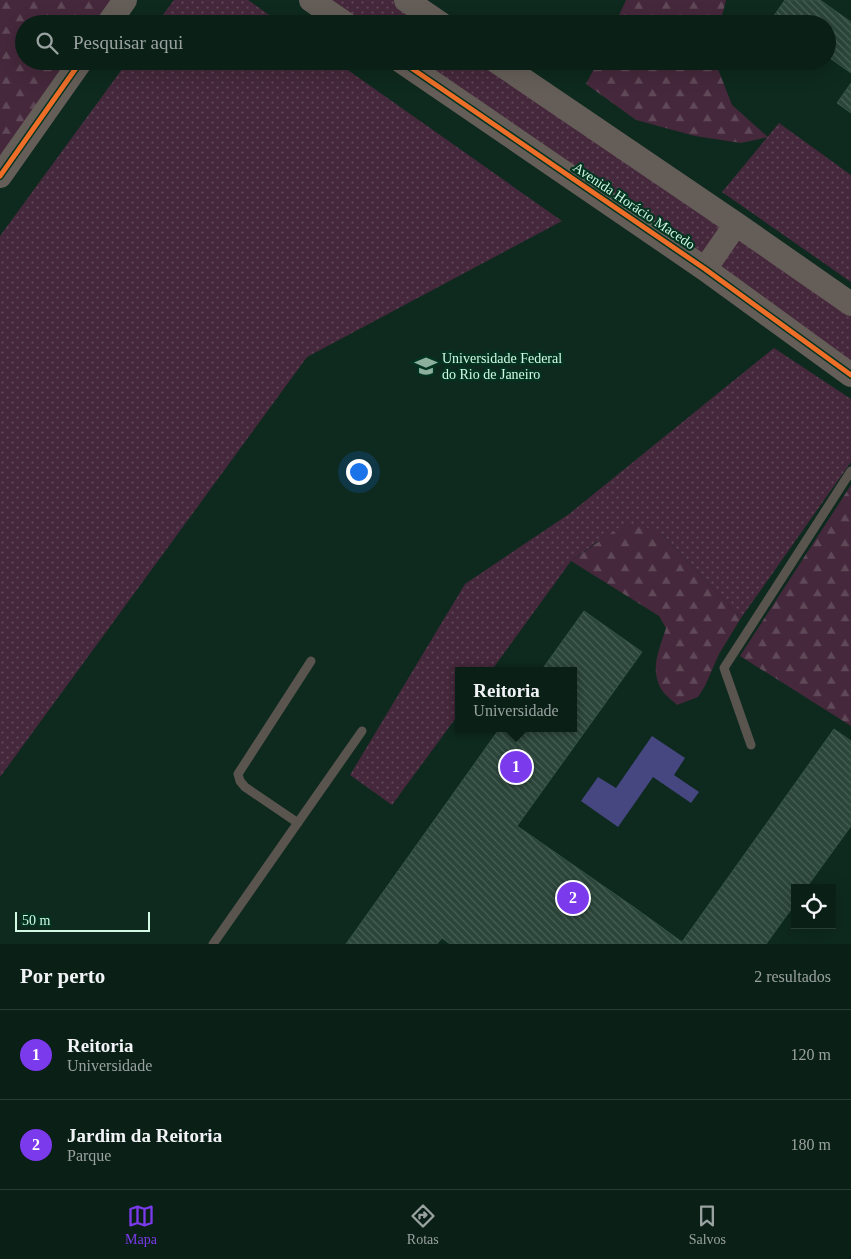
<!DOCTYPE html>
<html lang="pt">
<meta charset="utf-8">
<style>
:root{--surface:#0a1f16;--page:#13271f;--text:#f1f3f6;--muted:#99a2a1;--line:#2a3d35;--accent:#7c3aed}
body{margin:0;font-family:"Times New Roman",serif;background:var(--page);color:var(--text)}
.controls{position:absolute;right:15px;bottom:15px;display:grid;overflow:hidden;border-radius:0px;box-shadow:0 5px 20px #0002}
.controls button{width:45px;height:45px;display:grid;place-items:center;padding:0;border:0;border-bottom:1px solid var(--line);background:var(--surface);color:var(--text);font:25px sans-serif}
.scale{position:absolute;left:15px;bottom:12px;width:135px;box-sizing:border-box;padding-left:5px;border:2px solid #d1f9e3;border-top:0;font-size:14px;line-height:18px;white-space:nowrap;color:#d1f9e3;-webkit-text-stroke:4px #033421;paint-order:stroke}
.you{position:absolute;left:358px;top:471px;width:18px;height:18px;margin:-12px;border:4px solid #fff;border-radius:50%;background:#1a73e8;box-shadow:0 0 0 8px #1a73e833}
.badge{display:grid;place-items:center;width:32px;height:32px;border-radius:50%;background:var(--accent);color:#fff;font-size:16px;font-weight:700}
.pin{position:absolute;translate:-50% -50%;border:2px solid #fff;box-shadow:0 1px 5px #0006}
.popup{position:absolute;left:455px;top:667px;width:122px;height:65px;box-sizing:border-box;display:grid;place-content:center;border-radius:0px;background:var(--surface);filter:drop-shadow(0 1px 4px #0005);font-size:16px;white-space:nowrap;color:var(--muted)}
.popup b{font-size:19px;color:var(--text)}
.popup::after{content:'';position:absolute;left:50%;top:100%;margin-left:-10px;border:10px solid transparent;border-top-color:var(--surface)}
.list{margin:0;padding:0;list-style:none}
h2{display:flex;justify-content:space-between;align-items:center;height:65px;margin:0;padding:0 20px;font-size:21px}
h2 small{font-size:16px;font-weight:400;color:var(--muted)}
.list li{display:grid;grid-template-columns:32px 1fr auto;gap:15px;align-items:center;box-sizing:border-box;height:90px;padding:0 20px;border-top:1px solid var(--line)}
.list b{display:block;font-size:19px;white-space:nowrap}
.list p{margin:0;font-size:16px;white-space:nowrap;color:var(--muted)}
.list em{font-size:16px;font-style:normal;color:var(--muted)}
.icon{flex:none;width:28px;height:28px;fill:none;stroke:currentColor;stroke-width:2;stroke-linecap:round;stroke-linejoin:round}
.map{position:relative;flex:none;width:851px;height:944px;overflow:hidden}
.search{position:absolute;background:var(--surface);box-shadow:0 5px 20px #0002;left:15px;right:15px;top:15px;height:55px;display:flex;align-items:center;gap:12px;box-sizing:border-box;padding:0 18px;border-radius:28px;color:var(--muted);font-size:19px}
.sheet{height:245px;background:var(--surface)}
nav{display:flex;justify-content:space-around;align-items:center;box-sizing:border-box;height:70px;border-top:1px solid var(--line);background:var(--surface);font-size:14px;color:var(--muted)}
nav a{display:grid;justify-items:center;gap:2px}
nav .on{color:var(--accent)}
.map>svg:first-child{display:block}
.grass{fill:url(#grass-dots)}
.forest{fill:url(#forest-firs)}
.water{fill:#464781}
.building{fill:url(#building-back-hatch);stroke:#355246}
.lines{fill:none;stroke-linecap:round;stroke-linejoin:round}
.lane{stroke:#5a544f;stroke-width:9}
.secondary{stroke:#655e58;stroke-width:24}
.cycleway-casing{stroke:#033421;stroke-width:8}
.cycleway{stroke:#ee6e29;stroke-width:5}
.labels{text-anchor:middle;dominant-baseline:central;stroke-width:4.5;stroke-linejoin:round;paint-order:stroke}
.street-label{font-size:14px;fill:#d1f9e3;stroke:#033421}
.poi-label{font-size:14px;fill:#d1f9e3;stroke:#033421;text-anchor:start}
</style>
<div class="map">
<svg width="851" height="944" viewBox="0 0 851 944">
<defs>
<pattern id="grass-dots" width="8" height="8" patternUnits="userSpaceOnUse" patternTransform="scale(1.25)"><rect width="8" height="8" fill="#45283b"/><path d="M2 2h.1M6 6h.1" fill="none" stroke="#5f4857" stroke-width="1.8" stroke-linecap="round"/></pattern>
<pattern id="forest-firs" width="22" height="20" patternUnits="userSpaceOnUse" patternTransform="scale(1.25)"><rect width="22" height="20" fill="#45283b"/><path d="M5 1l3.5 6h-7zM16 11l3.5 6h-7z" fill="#5f4857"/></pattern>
<pattern id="building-back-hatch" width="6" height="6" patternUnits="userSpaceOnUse" patternTransform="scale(1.25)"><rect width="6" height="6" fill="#2b453a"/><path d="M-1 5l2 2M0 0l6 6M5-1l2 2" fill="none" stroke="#496156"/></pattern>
</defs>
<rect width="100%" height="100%" fill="#0e291e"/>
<path class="grass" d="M174 0H248L282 24H156Z
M311 0H406L441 24H346Z
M128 61H335L562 221 307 357 0 777V236Z
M401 61H496L851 304V375Z
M779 123 851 175V282L722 192Z
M774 348 851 399V462L741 618 662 534 597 542 571 561 491 671H458V715L392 805 350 775 465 584 569 514Z"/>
<path class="forest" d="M0 0H117L99 24H24V61H71L0 157Z
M626 0H726L720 24H615Z
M598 61H718V69L732 105 768 137 741 143 695 136 636 120 586 84Z
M851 485V726L740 656Z
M624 524H639L662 534 741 618 719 654 705 686 698 697 677 705C672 700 663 694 660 687 650 667 660 648 666 628L659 616 571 561Z"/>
<path class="water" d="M652 736 685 758 674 775 699 792 691 803 653 777 618 827 581 801 598 777 616 788Z"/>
<path class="building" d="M785 0H820L851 22V73L827 56V24H782L773 17Z
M851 83V113L837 103Z
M584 611 642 652 517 826 635 908 682 942 834 729 851 741V826L806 888H795V904L766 944H450L442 938 437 944H346L500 728H574V671H541Z"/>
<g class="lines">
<path class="lane" d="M751 745 724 668 851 471
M298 823 245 787 240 781 238 774 311 661
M213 944 362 731"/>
<path class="secondary" d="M311 0 346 24
M406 0 441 24
M108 24 125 0
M401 61 705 269 851 375
M496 61 736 224 851 304
M0 176 81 61
M705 269 736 224"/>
<g class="cycleway-casing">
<path id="cycleway" d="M401 61 705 269 851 375
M0 176 81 61"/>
</g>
<use href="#cycleway" class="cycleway"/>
</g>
<defs>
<g id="university-bare" transform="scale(1.725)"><path d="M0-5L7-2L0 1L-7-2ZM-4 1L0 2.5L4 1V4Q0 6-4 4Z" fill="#8db09e" stroke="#033421" stroke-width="2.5" paint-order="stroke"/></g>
</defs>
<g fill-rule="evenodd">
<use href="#university-bare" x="426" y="366"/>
</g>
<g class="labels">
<g class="street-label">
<text transform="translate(634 206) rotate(34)">Avenida Horácio Macedo</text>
</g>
<g class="poi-label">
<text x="442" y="358">Universidade Federal<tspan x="442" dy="16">do Rio de Janeiro</tspan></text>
</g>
</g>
</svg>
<div class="controls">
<button><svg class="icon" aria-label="locate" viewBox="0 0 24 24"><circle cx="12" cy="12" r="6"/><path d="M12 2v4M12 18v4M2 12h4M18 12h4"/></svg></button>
</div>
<div class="scale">50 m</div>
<div class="you"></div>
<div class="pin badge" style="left:516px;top:767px">1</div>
<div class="popup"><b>Reitoria</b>Universidade</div>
<div class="pin badge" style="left:573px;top:898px">2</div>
<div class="search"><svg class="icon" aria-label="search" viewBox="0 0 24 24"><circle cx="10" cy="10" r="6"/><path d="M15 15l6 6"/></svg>Pesquisar aqui</div>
</div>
<section class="sheet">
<h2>Por perto<small>2 resultados</small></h2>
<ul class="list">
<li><span class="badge">1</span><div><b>Reitoria</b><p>Universidade</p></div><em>120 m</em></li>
<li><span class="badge">2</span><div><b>Jardim da Reitoria</b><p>Parque</p></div><em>180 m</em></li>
</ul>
</section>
<nav>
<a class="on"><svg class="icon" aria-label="map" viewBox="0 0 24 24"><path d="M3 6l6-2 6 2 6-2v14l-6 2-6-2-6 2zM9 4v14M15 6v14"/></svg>Mapa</a>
<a><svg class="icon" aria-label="directions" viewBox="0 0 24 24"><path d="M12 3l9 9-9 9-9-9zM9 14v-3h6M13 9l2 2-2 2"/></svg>Rotas</a>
<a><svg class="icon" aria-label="saved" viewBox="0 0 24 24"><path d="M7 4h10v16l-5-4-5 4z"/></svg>Salvos</a>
</nav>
